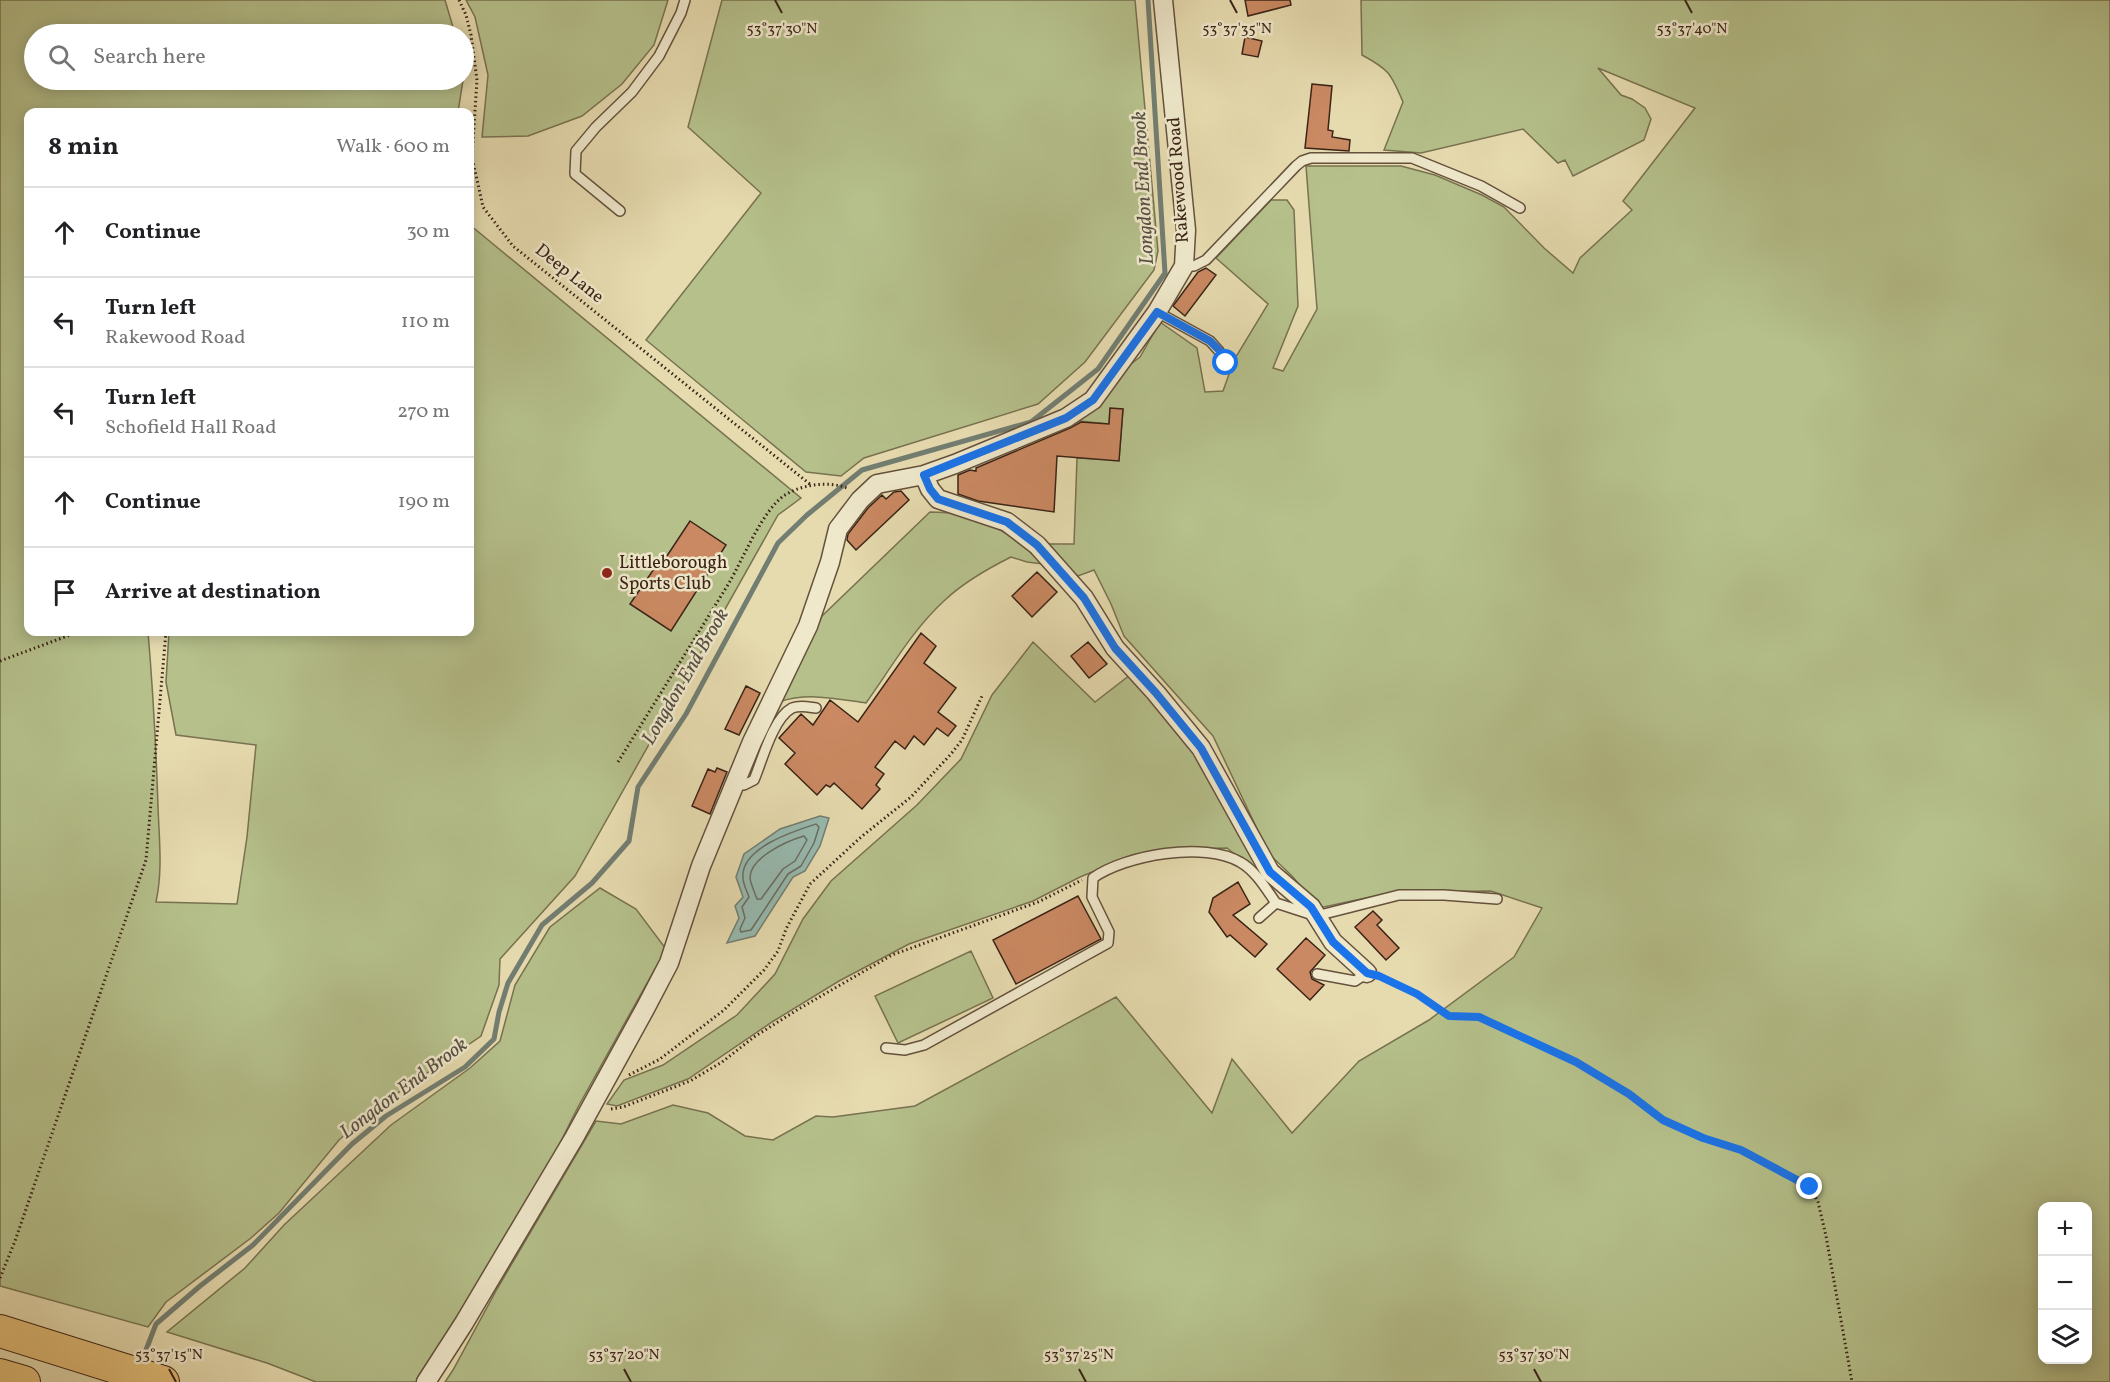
<!DOCTYPE html>
<meta charset="utf-8">
<style>
:root{--surface:#fff;--page:#f2f2f2;--text:#202124;--muted:#757577;--line:#e0e0e0}
body{margin:0;font-family:Vollkorn,serif;background:var(--page);color:var(--text)}
.controls{position:absolute;right:18px;bottom:18px;display:grid;overflow:hidden;border-radius:12px;box-shadow:0 3px 15px #0003}
.controls button{width:54px;height:54px;display:grid;place-items:center;padding:0;border:0;border-bottom:2px solid var(--line);background:var(--surface);color:var(--text);font:30px sans-serif}
.stop{position:absolute;width:18px;height:18px;margin:-14px;border:4px solid #1a73e8;border-radius:50%;background:#fff}
.stop.end{background:#1a73e8;border-color:#fff;box-shadow:0 2px 6px #0008}
.list{margin:0;padding:0;list-style:none}
h2{display:flex;justify-content:space-between;align-items:center;height:78px;margin:0;padding:0 24px;font-size:26px}
h2 small{font-size:20px;font-weight:400;color:var(--muted)}
.list li{display:grid;grid-template-columns:39px 1fr auto;gap:18px;align-items:center;box-sizing:border-box;height:90px;padding:0 24px;border-top:2px solid var(--line)}
.list b{display:block;font-size:22px;white-space:nowrap}
.list p{margin:0;font-size:20px;white-space:nowrap;color:var(--muted)}
.list em{font-size:20px;font-style:normal;color:var(--muted)}
.icon{flex:none;width:33px;height:33px;fill:none;stroke:currentColor;stroke-width:2;stroke-linecap:round;stroke-linejoin:round}
.map{position:relative;flex:none;width:2110px;height:1382px;overflow:hidden}
.search{position:absolute;background:var(--surface);box-shadow:0 3px 15px #0003;left:24px;top:24px;width:450px;height:66px;display:flex;align-items:center;gap:15px;box-sizing:border-box;padding:0 21px;border-radius:33px;color:var(--muted);font-size:22px}
.panel{position:absolute;background:var(--surface);box-shadow:0 3px 15px #0003;left:24px;top:108px;width:450px;height:528px;border-radius:12px}
.map>svg:first-child{display:block}
.green{fill:#b5c08b;stroke:#787250;stroke-width:1.5;fill-rule:evenodd}
.water{fill:#97bab0;stroke:#727e72;stroke-width:1.5}
.lines{fill:none;stroke-linecap:round;stroke-linejoin:round}
.shore{stroke:#686e63;stroke-width:1.5}
.stream{stroke:#727e72;stroke-width:5}
.building{fill:#ca8962;stroke:#3a2316;stroke-width:1.5}
.service-casing{stroke:#65513c;stroke-width:12}
.minor-casing{stroke:#65513c;stroke-width:21}
.motorway-casing{stroke:#3a2316;stroke-width:34}
.path{stroke:#3a2316;stroke-width:3;stroke-dasharray:1.5 3;stroke-linecap:butt}
.service{stroke:#efe8cb;stroke-width:9}
.minor{stroke:#efe8cb;stroke-width:18}
.motorway{stroke:#e3be78;stroke-width:32}
.route{stroke:#1a73e8;stroke-width:8}
.ticks{fill:none;stroke:#3a2316;stroke-width:2}
.poi-dot{fill:#8f2418;stroke:#efe8cb;stroke-width:2}
.labels{text-anchor:middle;dominant-baseline:central;stroke-width:5;stroke-linejoin:round;paint-order:stroke}
.street-label{font-size:18px;fill:#3a2316;stroke:#efe8cb}
.poi-label{font-size:18px;fill:#3a2316;stroke:#efe8cb;text-anchor:start}
.water-label{font-size:20px;font-style:italic;fill:#565044;stroke:#efe8cb}
.ticks-label{font-size:15px;text-anchor:middle;fill:#3a2316;stroke:#efe8cb;stroke-width:5;stroke-linejoin:round;paint-order:stroke}
</style>
<div class="map">
<svg width="2110" height="1382" viewBox="0 0 2110 1382">
<rect width="100%" height="100%" fill="#e6dbaf"/>
<filter id="stains"><feTurbulence type="fractalNoise" baseFrequency=".00333" numOctaves="4"/><feColorMatrix values="0 0 0 0 .2 0 0 0 0 .09 0 0 0 0 .02 0 0 0 .5 -.17"/></filter>
<radialGradient id="worn" r=".72"><stop offset=".6" stop-color="#630" stop-opacity="0"/><stop offset="1" stop-color="#630" stop-opacity=".3"/></radialGradient>
<path class="green" d="M0 0H445L455 34H34V80H463L458 112H28V632H148C153 690 156 747 158 806 159 838 163 870 156 902L237 904 247 837 256 745 176 735 166 682 169 632H470V225L801 498 778 515 575 876 500 959 499 985 481 1036 373 1110 339 1140 279 1213 251 1238 166 1302 148 1327 0 1286Z
M466 0H668L654 45 622 84 582 116 528 136 482 137 488 75 475 17Z
M722 0H1135L1158 251 1154 270 1085 362 1038 404 864 458 841 476 806 472 646 340 761 193 688 127Z
M1361 0H2110V1382H445L453 1370 497 1289 596 1121 621 1124 673 1105 708 1113 745 1136 773 1140 816 1116 833 1117 915 1106 1116 997 1212 1113 1232 1059 1292 1133 1359 1061 1429 1020 1514 957 1542 908 1491 891 1394 892 1319 908 1292 876 1269 854 1213 736 1124 636 1111 604 1094 570 1078 576 1050 555 1048 544H1074L1077 458 1119 460 1123 409H1110L1109 424 1079 421 1105 398 1123 370 1140 357 1160 322 1197 348 1205 392 1223 391 1234 360 1268 304 1216 258 1271 200H1287L1294 210 1298 306 1273 368 1283 371 1317 309 1306 166H1401L1435 175 1482 195 1504 207 1544 248 1573 273 1580 258 1632 210 1623 201 1695 108 1598 68 1621 95 1632 99 1645 108 1651 119 1644 140 1573 176 1565 160 1558 163 1523 129 1421 153 1384 150 1403 102C1391 74 1390 70 1362 55ZM2042 1206H2088V1360H2042Z
M930 512C980 512 1008 531 1043 564L1027 562 1011 557C987 569 964 582 945 600 913 629 891 668 866 703 837 699 808 692 779 702L822 616Z
M1033 642 1095 702 1130 675 1195 749 1290 900 1227 848 1185 849 1136 854 1080 877 1033 901 909 944 839 981 772 1022 688 1079 617 1106 607 1104 624 1080 663 1065 737 1015 775 974 803 919 831 881 917 805 961 759 992 695Z
M600 888 636 909 666 949 578 1107 522 1219 418 1382H316L267 1363 167 1332 245 1268 284 1225 391 1125 470 1068 500 1041 515 985 550 927Z
M971 951 993 998 898 1043 875 996Z"/>
<path class="water" d="M820 816 829 818 820 846 805 871 793 877 755 936 727 943 739 918 735 906 743 897 736 877 744 854 780 829Z"/>
<g class="lines">
<path class="shore" d="M816 824 819 827 814 843 801 866 788 874 751 930 741 932 740 929 745 918 742 907 749 897C747 891 743 884 743 878 740 848 794 831 816 824Z
M804 836 807 840 795 861 783 869 761 899H757C755 893 750 883 750 877 751 857 787 841 804 836Z"/>
<path class="stream" d="M141 1363 156 1324 200 1286 253 1245 352 1144 386 1116 465 1067 494 1039 499 1012 508 983 542 925 592 883 629 841 638 787 686 714 778 543 807 515 862 470 1031 422 1098 369 1165 273 1148 0"/>
</g>
<path class="building" d="M1245 0H1290L1291 5 1248 16Z
M1245 37 1262 41 1258 57 1242 54Z
M1312 84 1332 86 1328 130 1333 131 1332 137 1350 140 1349 151 1305 148Z
M1206 268 1216 275 1185 316 1173 306 1198 272Z
M1110 408 1123 409 1119 461 1057 456 1054 512 978 501 958 494V475L970 470 976 471V468L1070 428 1081 422 1109 424Z
M901 491 909 500 856 550 847 540 848 534 868 508 882 495 886 499 894 492Z
M690 521 726 545 671 631 630 604 660 560 663 562Z
M1037 572 1057 592 1032 617 1012 596Z
M921 633 936 646 924 663 956 688 938 712 956 726 948 736 937 728 924 745 914 736 905 749 895 741 875 767 884 774 876 785 880 789 862 809 834 783 830 787 826 785 817 795 785 764 795 753 779 738 801 714 813 725 830 700 858 722Z
M1088 642 1107 664 1089 678 1071 656Z
M746 686 760 693 739 735 725 729Z
M717 768 727 772 710 814 692 806 708 769 715 772Z
M1238 882 1250 904 1233 915 1267 944 1255 957 1230 935 1227 937 1209 912 1213 898Z
M1078 896 1101 939 1016 984 993 940Z
M1373 911 1382 920 1377 925 1399 948 1386 960 1355 927Z
M1306 938 1325 955 1310 972 1312 979 1324 985 1310 1000 1277 969Z"/>
<g class="lines">
<g class="service-casing">
<path id="service" d="M620 211 575 174 576 151 596 127 632 92 659 56 681 13 685 0
M1184 266H1194L1206 260 1296 166 1302 161 1311 158H1412L1481 186 1520 208
M1157 312 1210 341 1219 351 1226 363
M736 785H744L754 780C762 761 773 718 792 708 800 705 808 707 816 708
M1259 918 1276 903 1316 916 1399 895H1444L1497 899
M1317 974 1355 981 1367 973
M886 1048 905 1050 924 1045 1108 943 1109 932 1092 897 1093 878C1125 855 1205 841 1240 862 1256 871 1266 889 1276 903"/>
</g>
<g class="minor-casing">
<path id="minor" d="M924 475 930 489 938 499 1007 522 1037 545 1084 598 1115 648 1156 693 1201 748 1270 872 1311 907 1333 942 1367 973
M426 1382 464 1323 574 1138 646 1007 669 963 701 866 752 742 808 626 830 562 838 529 860 500 877 484 924 475 955 464 1066 418 1093 400 1157 312 1184 266 1186 230 1163 0"/>
</g>
<g class="motorway-casing">
<path id="motorway" d="M0 1331 163 1382
M0 1375 24 1382"/>
</g>
<path class="path" d="M459 0 466 15 471 35 477 80 472 157 483 207 513 246 811 485
M0 661 78 632
M618 762C655 702 692 643 729 583 743 559 763 509 785 495 803 484 829 481 847 488
M1384 978 1417 994 1450 1015 1479 1017 1576 1062 1629 1094 1663 1120 1703 1138 1741 1150 1810 1187 1818 1202 1826 1236 1852 1382
M629 1075 660 1059 724 1010 764 970 778 951 786 929 810 884 861 837 911 797 951 754 962 740 982 696
M611 1109 623 1107 690 1081 722 1062 754 1037 797 1010 892 955 1038 902 1082 880
M0 1278 15 1241 146 860 166 632"/>
<use href="#service" class="service"/>
<use href="#minor" class="minor"/>
<use href="#motorway" class="motorway"/>
</g>
<g class="lines">
<path class="route" d="M1226 363 1220 351 1210 341 1157 312 1093 400 1066 418 924 475 930 489 938 499 1007 522 1037 545 1084 598 1115 648 1156 693 1201 748 1270 872 1311 907 1333 942 1367 973 1379 976 1417 994 1449 1016 1479 1017 1576 1062 1629 1094 1663 1120 1703 1138 1741 1150 1810 1187"/>
</g>
<path class="ticks" d="M775 0 782 13M1230 0 1237 13M1685 0 1692 13M169 1369 176 1382M624 1369 631 1382M1079 1369 1086 1382M1534 1369 1541 1382"/>
<circle class="poi-dot" cx="607" cy="573" r="6"/>
<g class="labels">
<g class="street-label">
<text transform="translate(1179 180) rotate(-94)">Rakewood Road</text>
<text transform="translate(569 274) rotate(39)">Deep Lane</text>
</g>
<g class="poi-label">
<text x="619" y="563">Littleborough<tspan x="619" dy="21">Sports Club</tspan></text>
</g>
<g class="water-label">
<text transform="translate(1144 188) rotate(-93)">Longdon End Brook</text>
<text transform="translate(686 677) rotate(-60)">Longdon End Brook</text>
<text transform="translate(404 1089) rotate(-37)">Longdon End Brook</text>
</g>
</g>
<g class="ticks-label">
<text x="782" y="33">53°37'30"N</text>
<text x="1237" y="33">53°37'35"N</text>
<text x="1692" y="33">53°37'40"N</text>
<text x="169" y="1359">53°37'15"N</text>
<text x="624" y="1359">53°37'20"N</text>
<text x="1079" y="1359">53°37'25"N</text>
<text x="1534" y="1359">53°37'30"N</text>
</g>
<rect width="100%" height="100%" filter="url(#stains)"/>
<rect width="100%" height="100%" fill="url(#worn)"/>
</svg>
<div class="controls">
<button>+</button>
<button>−</button>
<button><svg class="icon" aria-label="layers" viewBox="0 0 24 24"><path d="M12 4l9 5-9 5-9-5zM3 14l9 5 9-5"/></svg></button>
</div>
<div class="stop" style="left:1226px;top:363px"></div>
<div class="stop end" style="left:1810px;top:1187px"></div>
<div class="search"><svg class="icon" aria-label="search" viewBox="0 0 24 24"><circle cx="10" cy="10" r="6"/><path d="M15 15l6 6"/></svg>Search here</div>
<section class="panel">
<h2>8 min<small>Walk · 600 m</small></h2>
<ul class="list">
<li><svg class="icon" aria-label="ahead" viewBox="0 0 24 24"><path d="M12 20V5M6 11l6-6 6 6"/></svg><div><b>Continue</b></div><em>30 m</em></li>
<li><svg class="icon" aria-label="left" viewBox="0 0 24 24"><path d="M17 20v-9H6M10 6l-5 5 5 5"/></svg><div><b>Turn left</b><p>Rakewood Road</p></div><em>110 m</em></li>
<li><svg class="icon" aria-label="left" viewBox="0 0 24 24"><path d="M17 20v-9H6M10 6l-5 5 5 5"/></svg><div><b>Turn left</b><p>Schofield Hall Road</p></div><em>270 m</em></li>
<li><svg class="icon" aria-label="ahead" viewBox="0 0 24 24"><path d="M12 20V5M6 11l6-6 6 6"/></svg><div><b>Continue</b></div><em>190 m</em></li>
<li><svg class="icon" aria-label="arrive" viewBox="0 0 24 24"><path d="M6 21V4h12l-3 4 3 4H6"/></svg><div><b>Arrive at destination</b></div></li>
</ul>
</section>
</div>
